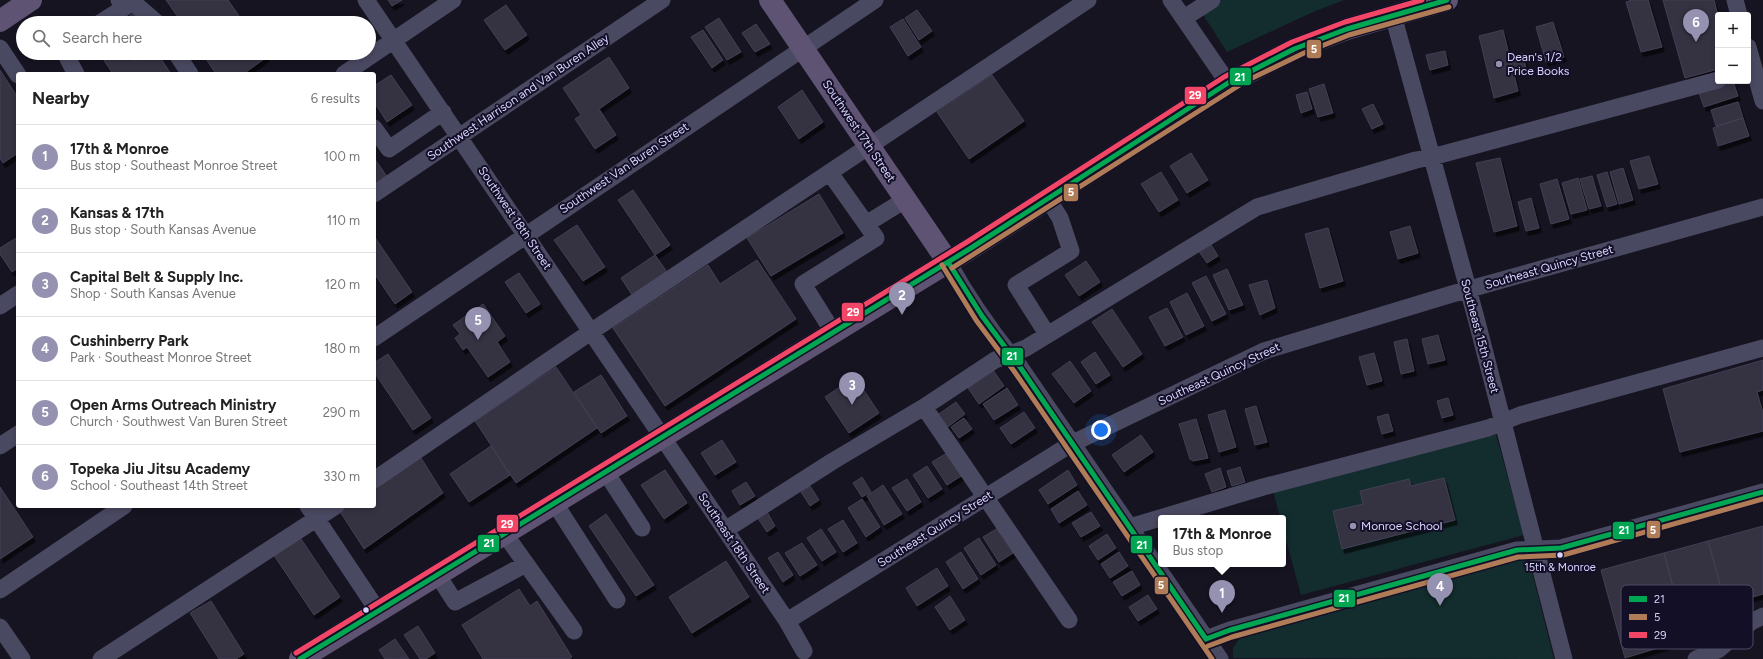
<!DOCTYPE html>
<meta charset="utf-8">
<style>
:root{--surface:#fff;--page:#f6f6f6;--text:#222;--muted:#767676;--line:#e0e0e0;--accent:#9591b1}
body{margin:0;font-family:Figtree,sans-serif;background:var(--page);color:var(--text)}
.controls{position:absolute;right:12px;top:12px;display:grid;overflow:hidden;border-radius:4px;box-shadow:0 2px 6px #0003}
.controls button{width:36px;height:36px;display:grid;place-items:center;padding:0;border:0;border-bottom:1px solid var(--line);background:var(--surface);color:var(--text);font:20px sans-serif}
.you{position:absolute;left:1101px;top:430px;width:14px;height:14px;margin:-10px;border:3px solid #fff;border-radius:50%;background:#1a73e8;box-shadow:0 0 0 6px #1a73e833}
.badge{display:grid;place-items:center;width:26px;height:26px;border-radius:50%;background:var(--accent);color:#fff;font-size:13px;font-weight:700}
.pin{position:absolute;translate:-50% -33px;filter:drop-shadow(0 1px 2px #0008)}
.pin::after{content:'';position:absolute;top:21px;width:14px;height:12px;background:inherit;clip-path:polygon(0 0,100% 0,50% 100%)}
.popup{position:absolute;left:1158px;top:515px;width:128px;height:52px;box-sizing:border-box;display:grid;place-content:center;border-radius:4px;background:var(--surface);filter:drop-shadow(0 1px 3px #0005);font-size:13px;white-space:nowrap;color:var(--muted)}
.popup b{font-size:15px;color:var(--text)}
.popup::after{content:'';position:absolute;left:50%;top:100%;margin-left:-8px;border:8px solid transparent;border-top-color:var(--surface)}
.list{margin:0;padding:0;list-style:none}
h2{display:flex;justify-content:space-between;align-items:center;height:52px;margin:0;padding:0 16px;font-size:17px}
h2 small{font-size:13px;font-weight:400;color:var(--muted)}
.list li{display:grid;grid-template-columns:26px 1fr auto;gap:12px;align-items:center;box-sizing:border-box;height:64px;padding:0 16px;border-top:1px solid var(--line)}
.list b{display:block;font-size:15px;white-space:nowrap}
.list p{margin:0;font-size:13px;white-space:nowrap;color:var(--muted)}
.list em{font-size:13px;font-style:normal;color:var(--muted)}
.icon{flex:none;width:22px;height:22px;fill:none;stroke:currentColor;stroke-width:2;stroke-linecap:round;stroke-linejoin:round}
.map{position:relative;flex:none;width:1763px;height:659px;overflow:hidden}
.search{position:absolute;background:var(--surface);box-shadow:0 2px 6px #0003;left:16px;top:16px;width:360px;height:44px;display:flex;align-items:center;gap:10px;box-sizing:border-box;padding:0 14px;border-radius:22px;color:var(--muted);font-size:15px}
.panel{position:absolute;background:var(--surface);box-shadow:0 2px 6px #0003;left:16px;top:72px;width:360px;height:436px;border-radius:4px}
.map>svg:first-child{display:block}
.green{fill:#132c2d}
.building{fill:#343243;stroke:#433f54;filter:url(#shadow)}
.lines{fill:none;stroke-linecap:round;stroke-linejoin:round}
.minor{stroke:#4a4962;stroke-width:17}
.major{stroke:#5e5373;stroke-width:22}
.bus-1-casing{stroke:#130f26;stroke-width:8}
.bus-2-casing{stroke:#130f26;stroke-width:8}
.bus-3-casing{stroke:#130f26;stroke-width:8}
.bus-1{stroke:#00a651;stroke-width:5}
.bus-2{stroke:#b07c57;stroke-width:5}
.bus-3{stroke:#f34667;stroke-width:5}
.poi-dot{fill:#9591b1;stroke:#130f26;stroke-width:1.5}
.bus-dot{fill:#d9d4ff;stroke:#130f26;stroke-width:1.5}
.labels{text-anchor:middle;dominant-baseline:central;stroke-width:4;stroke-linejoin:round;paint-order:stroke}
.bus-label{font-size:11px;fill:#d9d4ff;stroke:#130f26}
.poi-label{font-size:12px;fill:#d9d4ff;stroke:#130f26;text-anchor:start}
.street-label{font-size:12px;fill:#d9d4ff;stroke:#130f26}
.key{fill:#130f26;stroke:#4e4a67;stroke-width:1}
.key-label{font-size:11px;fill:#d9d4ff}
.line-badge{stroke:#130f26;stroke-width:1.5}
.badge-label{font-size:11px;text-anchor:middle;font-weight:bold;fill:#fff}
</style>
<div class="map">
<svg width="1763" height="659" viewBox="0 0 1763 659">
<defs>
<filter id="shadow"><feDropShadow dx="2.5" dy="4.5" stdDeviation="0" flood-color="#0009"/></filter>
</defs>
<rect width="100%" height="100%" fill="#161421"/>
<path class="green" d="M1222 0H1344L1313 12 1227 52 1202 13Z
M1495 431 1524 535 1301 595 1283 529V518H1280L1273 490Z
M1519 556 1525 557 1530 564 1554 659 1233 658V648L1242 635Z"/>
<path class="building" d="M166 0H228L244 23H182Z
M388 0H402L392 6Z
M1632 0H1648L1662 47 1641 52 1626 2Z
M1663 0H1714L1718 16V69L1685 78Z
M506 5 527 35 505 50 484 20Z
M917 10 932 31 919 40 905 18Z
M134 13 140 23H120Z
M719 18 741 52 727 60 705 27Z
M903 19 921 47 908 56 890 27Z
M1553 22 1564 57 1546 62 1536 27Z
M756 24 770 44 755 52 742 33Z
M703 30 723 60 712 68 691 37Z
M1503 30 1518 91 1494 98 1479 36Z
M1445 51 1448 65 1430 70 1426 55Z
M99 53H130L135 61 147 53H157L171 74H113Z
M202 53H264L267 57 243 74H216Z
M1523 54 1526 69 1515 70 1510 55Z
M609 57 629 88 599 109 616 135 595 149 575 119 581 115 563 88Z
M0 70 18 98V153L3 163 0 158Z
M391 75 412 105 387 122 374 102V86Z
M992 75 1024 121 969 159 937 112Z
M1726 81H1733L1738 96 1704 107 1698 90Z
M1324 84 1333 113 1318 117 1309 89Z
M802 90 823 122 799 139 778 107Z
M1307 92 1312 109 1301 113 1296 95Z
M1738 102 1743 118 1716 126 1711 110Z
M1373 104 1383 124 1372 129 1362 109Z
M1743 118 1749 136 1718 146 1713 128Z
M1191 153 1208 180 1187 193 1170 166Z
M1649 156 1658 184 1639 189 1630 161Z
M374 158 388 178 374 187Z
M1500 158 1517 226 1494 232 1476 163Z
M1623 168 1633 200 1619 204 1610 172Z
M1161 172 1178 200 1159 212 1141 184Z
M1607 172 1617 204 1607 207 1597 175Z
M1592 176 1601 206 1589 209 1580 179Z
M1578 178 1587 210 1571 214 1562 183Z
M1557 179 1569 219 1551 224 1540 184Z
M633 190 670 245 655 255 618 200Z
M819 194 843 233 771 276 747 238Z
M1531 198 1539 228 1526 231 1518 202Z
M577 225 605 267 583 281 554 240Z
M1410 226 1418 253 1398 259 1390 232Z
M1328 228 1343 281 1320 288 1305 234Z
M374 236 412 292 395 304 374 273Z
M18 237V268L12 272 0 254V248Z
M1210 243 1218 256 1207 263 1198 250Z
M655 255 667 272 632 295 621 278Z
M757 260 796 319 665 406 613 328 708 265 720 284Z
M1086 261 1100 282 1079 296 1065 275Z
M1227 269 1243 305 1229 310 1213 275Z
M519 273 540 304 526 313 505 282Z
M1206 276 1226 314 1212 321 1192 283Z
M1267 280 1275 308 1260 315 1249 285Z
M1187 293 1204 326 1186 335 1170 302Z
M483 304 505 336 497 342 510 362 488 377 467 347 463 350 455 338 460 334 453 325Z
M1167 308 1183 337 1165 346 1149 317Z
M1112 309 1142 354 1123 367 1092 322Z
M1438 335 1445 360 1428 364 1422 339Z
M1407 339 1414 371 1401 374 1394 342Z
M1095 352 1110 375 1096 384 1081 362Z
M1374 353 1382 381 1367 385 1359 357Z
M388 354 431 418 413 430 374 372V363Z
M1763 360V390L1757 392 1763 413V431L1680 452 1663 389Z
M1070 361 1091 391 1074 403 1052 374Z
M556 367 597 428 516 483 475 421Z
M993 370 1004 386 979 404 968 388Z
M601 375 627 416 601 433 574 392Z
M855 377 879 413 849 433 825 397Z
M1007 388 1018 405 994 420 983 404Z
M1448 398 1453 415 1442 418 1437 401Z
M956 402 965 414 945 429 936 416Z
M1256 406 1267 442 1255 445 1245 409Z
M1225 410 1236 447 1219 452 1208 415Z
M1024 412 1035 428 1011 444 1000 428Z
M1388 414 1393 431 1382 434 1377 417Z
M964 418 972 429 959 438 951 427Z
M1196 419 1208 458 1193 461 1190 459 1179 424Z
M1141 435 1153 452 1124 472 1112 455Z
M722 440 736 462 715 475 701 453Z
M491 446 510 475 469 502 450 474Z
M947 453 961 476 947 485 932 462Z
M421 458 443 493 364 549 339 510 346 506H374V488Z
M927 466 942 489 928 498 913 475Z
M1240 467 1245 482 1232 486 1227 471Z
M1220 468 1226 487 1212 492 1205 474Z
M665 470 687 503 664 519 641 485Z
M1068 470 1077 485 1048 504 1039 490Z
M862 477 871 492 862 497 853 483Z
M1444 478 1455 520 1342 549 1333 511 1363 504 1360 491 1409 479 1411 486Z
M907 479 921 502 907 511 892 488Z
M746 482 755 496 740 505 732 491Z
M883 485 902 514 884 525 867 496Z
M810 486 819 500 810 506 801 492Z
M0 487 33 537 0 559Z
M1078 491 1087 505 1059 523 1051 509Z
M862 499 880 527 866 537 848 508Z
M767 512 775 526 767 532 757 517Z
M1091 512 1100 526 1081 537 1072 523Z
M606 514 654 585 636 596 589 526Z
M843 520 857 543 843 552 828 529Z
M1763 526V594L1726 605 1708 541Z
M998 528 1013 553 999 562 983 537Z
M821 529 836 552 822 561 807 538Z
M1107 534 1116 548 1098 560 1089 546Z
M299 536 340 597 314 615 273 554Z
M979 538 996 565 981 575 964 548Z
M1708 541 1732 627 1687 639 1664 553Z
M802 543 817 565 800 576 785 553Z
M778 552 793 575 783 582 768 558Z
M961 552 978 579 963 589 946 562Z
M1119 552 1128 566 1110 578 1101 564Z
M1664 553 1687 639 1625 658 1601 570Z
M726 561 749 597 692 633 669 597Z
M937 568 948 586 917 606 906 588Z
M1132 571 1140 585 1122 596 1113 582Z
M519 589 530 606 537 601 572 657 569 659H483L462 625Z
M1148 595 1157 609 1138 621 1129 607Z
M950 596 965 620 950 630 935 607Z
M211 601 244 654 236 659H219L190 613Z
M418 626 435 653 426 659H420L404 635Z
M395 639 409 659H385L379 650Z"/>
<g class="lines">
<path class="minor" d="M119 0 133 2 157 23
M366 0 787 621 804 651
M1171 0 1228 83
M1735 0 1739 15
M1393 15 1476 318 1564 659
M1184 18 1212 0
M100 23 133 2
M1748 47 1763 101
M0 48 18 75
M68 53V59L76 74
M176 53 190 74
M344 74 453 0
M374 128 389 149 443 112
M830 173 876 238 803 284 833 332
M374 194 662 0
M866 224 905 200
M948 262C969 300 993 334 1020 367L1220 659
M0 306 18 294
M1047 334 1016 285 1071 251 1060 218 1048 199
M374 338 875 0
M924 407 1069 620
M0 446 18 434
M605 471 642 528
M374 480 592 331 1088 0
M554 502 617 600
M308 506 378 611
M1130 527 1263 487 1488 428 1520 415 1763 348
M725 530 833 461 924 407 995 360 1026 348 1257 207 1416 160 1432 157 1718 80
M504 533 574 631
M437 574 455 602 526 564
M0 590 124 506
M787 621 1071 444 1264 351 1452 294 1763 207
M0 627 22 659
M1206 639 1230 630 1517 550 1561 548 1763 492
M101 659 336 506
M1696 659 1718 650 1751 622 1763 616"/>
<path class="major" d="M770 0 948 262
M0 21 31 0
M300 659 971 248 1228 83 1294 49 1347 29 1447 0"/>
<g class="bus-1-casing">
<path id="bus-1" d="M948 262 982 316 1020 367 1206 639
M1206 639 1230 630 1517 550 1561 548 1763 492
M300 659 971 248 1228 83 1294 49 1347 29 1447 0"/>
</g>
<g class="bus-2-casing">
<path id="bus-2" d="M942 265 976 320 1014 371 1212 659
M952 268 1246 81 1304 53 1349 35 1449 7
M1208 646 1232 637 1518 557 1563 555 1763 499"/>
</g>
<g class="bus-3-casing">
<path id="bus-3" d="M296 653 967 242 1224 77 1292 42 1345 22 1422 0"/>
</g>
<use href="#bus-1" class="bus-1"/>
<use href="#bus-2" class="bus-2"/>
<use href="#bus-3" class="bus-3"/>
</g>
<g class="poi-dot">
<circle cx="1499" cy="64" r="4"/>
<circle cx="1353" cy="526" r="4"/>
</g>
<g class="bus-dot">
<circle cx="1560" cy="555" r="3.5"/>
<circle cx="366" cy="610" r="3.5"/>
</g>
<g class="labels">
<g class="bus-label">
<text x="1560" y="567">15th &amp; Monroe</text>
</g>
<g class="poi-label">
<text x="1507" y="57">Dean's 1/2<tspan x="1507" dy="14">Price Books</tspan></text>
<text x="1361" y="526">Monroe School</text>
</g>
<g class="street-label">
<text transform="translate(518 97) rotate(-34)">Southwest Harrison and Van Buren Alley</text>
<text transform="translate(859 131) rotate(56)">Southwest 17th Street</text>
<text transform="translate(624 168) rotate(-34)">Southwest Van Buren Street</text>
<text transform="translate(515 218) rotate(56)">Southwest 18th Street</text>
<text transform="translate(1549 267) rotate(-16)">Southeast Quincy Street</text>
<text transform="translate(1480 336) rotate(75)">Southeast 15th Street</text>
<text transform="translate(1219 374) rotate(-25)">Southeast Quincy Street</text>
<text transform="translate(935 529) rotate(-32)">Southeast Quincy Street</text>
<text transform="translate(734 543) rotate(56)">Southeast 18th Street</text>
</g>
</g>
<rect x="1621" y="585" width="132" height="64" rx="6" class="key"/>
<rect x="1629" y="596" width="18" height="6" fill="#00a651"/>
<rect x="1629" y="614" width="18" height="6" fill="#b07c57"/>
<rect x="1629" y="632" width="18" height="6" fill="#f34667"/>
<g class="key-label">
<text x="1654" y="603">21</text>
<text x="1654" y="621">5</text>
<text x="1654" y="639">29</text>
</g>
<g class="line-badge">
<rect x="1306" y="39" width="16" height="20" rx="4" fill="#b07c57"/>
<rect x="1229" y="67" width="23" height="19" rx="4" fill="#00a651"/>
<rect x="1184" y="86" width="23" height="19" rx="4" fill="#f34667"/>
<rect x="1063" y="183" width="16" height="19" rx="4" fill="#b07c57"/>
<rect x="841" y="302" width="23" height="20" rx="4" fill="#f34667"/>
<rect x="1001" y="347" width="23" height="19" rx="4" fill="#00a651"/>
<rect x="496" y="514" width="23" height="19" rx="4" fill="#f34667"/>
<rect x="1646" y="520" width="15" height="19" rx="4" fill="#b07c57"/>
<rect x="1612" y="521" width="23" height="19" rx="4" fill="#00a651"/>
<rect x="477" y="534" width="23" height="19" rx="4" fill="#00a651"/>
<rect x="1130" y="535" width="23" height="19" rx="4" fill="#00a651"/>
<rect x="1154" y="576" width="15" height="19" rx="4" fill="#b07c57"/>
<rect x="1333" y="589" width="23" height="19" rx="4" fill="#00a651"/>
</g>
<g class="badge-label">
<text x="1314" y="53">5</text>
<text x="1240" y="81">21</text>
<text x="1195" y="99">29</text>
<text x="1071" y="196">5</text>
<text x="853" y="316">29</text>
<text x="1012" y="360">21</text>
<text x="507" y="528">29</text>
<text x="1653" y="534">5</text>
<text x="1624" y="534">21</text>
<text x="489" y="547">21</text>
<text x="1142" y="549">21</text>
<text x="1161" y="589">5</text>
<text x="1344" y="602">21</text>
</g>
</svg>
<div class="controls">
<button>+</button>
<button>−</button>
</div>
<div class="you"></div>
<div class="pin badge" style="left:1222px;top:613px">1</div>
<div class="popup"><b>17th &amp; Monroe</b>Bus stop</div>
<div class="pin badge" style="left:902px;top:315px">2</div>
<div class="pin badge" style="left:852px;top:405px">3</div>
<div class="pin badge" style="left:1440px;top:606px">4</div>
<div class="pin badge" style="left:478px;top:340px">5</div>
<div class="pin badge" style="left:1696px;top:42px">6</div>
<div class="search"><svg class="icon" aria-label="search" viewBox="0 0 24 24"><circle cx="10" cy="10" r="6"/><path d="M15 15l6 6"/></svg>Search here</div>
<section class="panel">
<h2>Nearby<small>6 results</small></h2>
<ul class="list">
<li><span class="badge">1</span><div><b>17th &amp; Monroe</b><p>Bus stop · Southeast Monroe Street</p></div><em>100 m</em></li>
<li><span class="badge">2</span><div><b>Kansas &amp; 17th</b><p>Bus stop · South Kansas Avenue</p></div><em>110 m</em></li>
<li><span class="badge">3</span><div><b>Capital Belt &amp; Supply Inc.</b><p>Shop · South Kansas Avenue</p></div><em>120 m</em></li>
<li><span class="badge">4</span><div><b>Cushinberry Park</b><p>Park · Southeast Monroe Street</p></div><em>180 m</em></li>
<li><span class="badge">5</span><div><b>Open Arms Outreach Ministry</b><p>Church · Southwest Van Buren Street</p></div><em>290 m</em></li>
<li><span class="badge">6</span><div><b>Topeka Jiu Jitsu Academy</b><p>School · Southeast 14th Street</p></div><em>330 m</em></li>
</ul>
</section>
</div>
